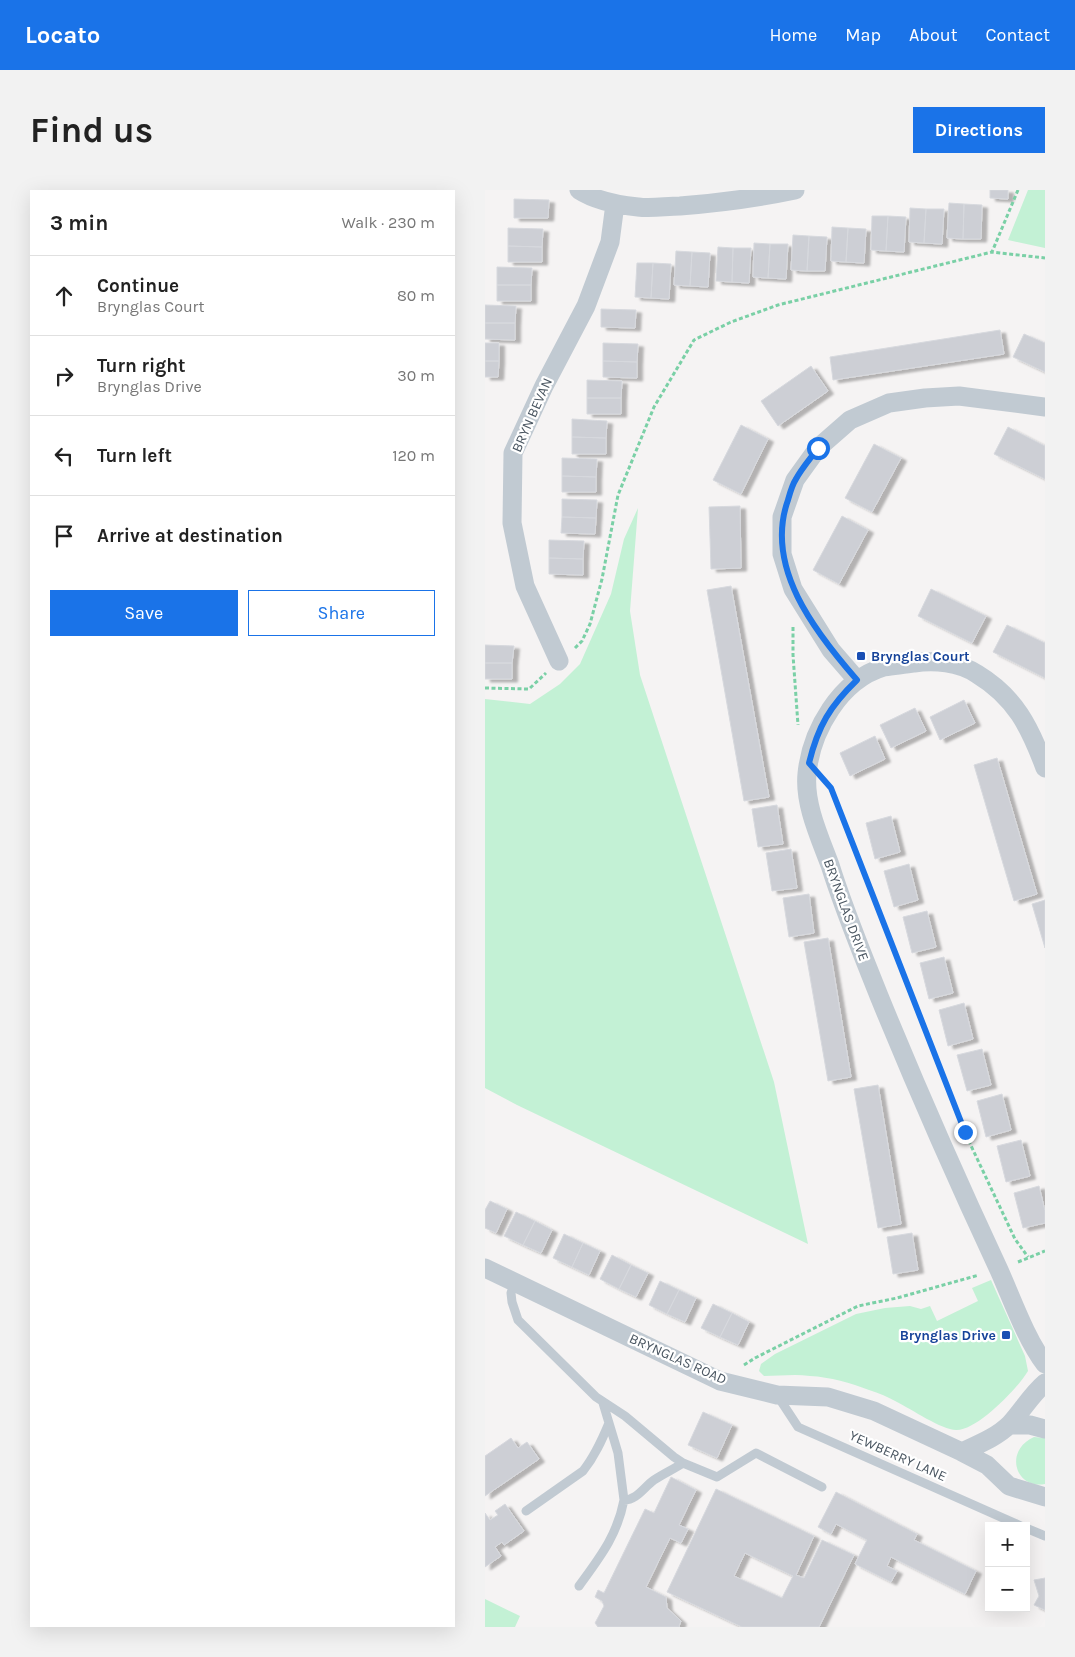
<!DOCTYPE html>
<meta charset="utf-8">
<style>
:root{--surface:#fff;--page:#f2f2f2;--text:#222;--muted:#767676;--line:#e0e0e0;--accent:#1a73e8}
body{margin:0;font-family:Karla,sans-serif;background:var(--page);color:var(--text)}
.controls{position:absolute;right:15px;bottom:15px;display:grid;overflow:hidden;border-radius:0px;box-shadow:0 5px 20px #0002}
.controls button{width:45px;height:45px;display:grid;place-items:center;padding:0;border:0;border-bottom:1px solid var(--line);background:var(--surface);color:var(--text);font:25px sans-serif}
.stop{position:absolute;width:15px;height:15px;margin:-11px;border:4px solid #1a73e8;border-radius:50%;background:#fff}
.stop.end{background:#1a73e8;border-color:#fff;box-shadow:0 1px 5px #0008}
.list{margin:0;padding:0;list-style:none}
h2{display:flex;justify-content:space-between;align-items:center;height:65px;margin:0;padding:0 20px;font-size:21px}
h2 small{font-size:16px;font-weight:400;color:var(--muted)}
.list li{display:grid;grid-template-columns:32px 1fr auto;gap:15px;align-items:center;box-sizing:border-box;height:80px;padding:0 20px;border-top:1px solid var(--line)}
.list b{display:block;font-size:19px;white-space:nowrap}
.list p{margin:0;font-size:16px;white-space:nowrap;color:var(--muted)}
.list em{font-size:16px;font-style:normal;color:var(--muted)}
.actions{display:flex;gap:10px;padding:15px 20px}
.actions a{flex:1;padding:11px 0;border:1px solid var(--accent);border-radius:0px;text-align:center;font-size:18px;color:var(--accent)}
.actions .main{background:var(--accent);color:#fff}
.icon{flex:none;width:28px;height:28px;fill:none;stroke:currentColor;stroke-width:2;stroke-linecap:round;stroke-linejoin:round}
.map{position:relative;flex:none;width:560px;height:1437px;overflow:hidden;border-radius:0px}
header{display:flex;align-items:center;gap:30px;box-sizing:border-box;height:70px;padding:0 25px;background:var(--accent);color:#fff}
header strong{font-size:24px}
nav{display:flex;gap:28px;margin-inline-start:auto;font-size:18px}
.intro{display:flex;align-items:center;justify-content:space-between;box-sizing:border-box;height:120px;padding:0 30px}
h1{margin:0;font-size:35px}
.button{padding:12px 22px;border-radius:0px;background:var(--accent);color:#fff;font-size:18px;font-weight:700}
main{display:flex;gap:30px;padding:0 30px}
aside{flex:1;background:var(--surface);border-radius:0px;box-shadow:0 5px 20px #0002}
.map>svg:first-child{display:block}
.green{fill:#c3f1d5}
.building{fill:#cdcfd5;stroke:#d7d9de;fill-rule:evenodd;filter:url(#shadow)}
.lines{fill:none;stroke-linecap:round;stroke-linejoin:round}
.path{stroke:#7ad0a6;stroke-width:3;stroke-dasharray:4 2.5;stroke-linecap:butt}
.lane{stroke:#c1cad2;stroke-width:9}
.street{stroke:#c1cad2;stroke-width:19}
.route{stroke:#1a73e8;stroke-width:6}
.transit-dot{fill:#1a4fb4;stroke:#fff;stroke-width:2}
.labels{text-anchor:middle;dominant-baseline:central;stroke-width:4.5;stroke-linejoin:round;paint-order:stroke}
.street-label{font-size:14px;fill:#4a5661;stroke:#fff}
.transit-label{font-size:14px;font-weight:bold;fill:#164399;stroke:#fff;text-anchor:start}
</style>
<header>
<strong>Locato</strong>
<nav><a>Home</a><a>Map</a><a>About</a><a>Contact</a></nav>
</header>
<div class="intro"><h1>Find us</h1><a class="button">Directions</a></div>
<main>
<aside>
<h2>3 min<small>Walk · 230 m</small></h2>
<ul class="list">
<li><svg class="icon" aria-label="ahead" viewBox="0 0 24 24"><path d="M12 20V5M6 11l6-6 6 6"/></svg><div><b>Continue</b><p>Brynglas Court</p></div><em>80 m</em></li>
<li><svg class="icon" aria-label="right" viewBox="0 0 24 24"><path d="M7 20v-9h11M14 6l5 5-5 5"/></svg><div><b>Turn right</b><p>Brynglas Drive</p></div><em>30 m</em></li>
<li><svg class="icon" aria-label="left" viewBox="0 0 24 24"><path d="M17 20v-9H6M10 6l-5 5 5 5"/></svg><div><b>Turn left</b></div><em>120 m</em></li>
<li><svg class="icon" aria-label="arrive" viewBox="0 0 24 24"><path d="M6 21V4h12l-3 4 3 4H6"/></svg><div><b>Arrive at destination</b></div></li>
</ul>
<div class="actions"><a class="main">Save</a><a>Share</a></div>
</aside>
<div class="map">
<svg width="560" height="1437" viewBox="0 0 560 1437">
<defs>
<filter id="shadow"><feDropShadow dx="5.5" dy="3" stdDeviation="1" flood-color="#0004"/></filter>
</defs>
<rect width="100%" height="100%" fill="#f5f3f3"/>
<path class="green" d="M543 0H560V58L523 50Z
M153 318 145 421 155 485 289 892 323 1054 32 915 0 898V509L45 514 75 494 95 474 126 404 139 349Z
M506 1090 540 1166 543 1181C533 1198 492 1241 471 1240 457 1240 426 1219 412 1212 403 1207 394 1203 384 1200 366 1193 345 1187 325 1186 310 1184 294 1186 279 1186L274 1181 276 1174 290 1164 371 1124 400 1118 425 1116 436 1119 445 1116 452 1131 493 1111 487 1098Z
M549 1247 560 1248V1294C531 1300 518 1261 549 1247Z
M0 1409 35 1426 30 1437H0Z"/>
<path class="building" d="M505 0H523V9L505 8Z
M29 9 64 10 63 28H29Z
M464 13 479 14 478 49 462 48Z
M479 14 497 15 496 49H478Z
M425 18 441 19 439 53 424 52Z
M441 19H459L457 54 439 53Z
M387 26H403L401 61 386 60Z
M403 26 421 27 419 62 401 61Z
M347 37 363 38 361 72 346 71Z
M23 38 58 39 57 57 23 56Z
M363 38 381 39 379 73 361 72Z
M308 45 324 46 322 81 306 80Z
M324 46 342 47 340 81H322Z
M269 53 285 54 283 88 268 87Z
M285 54H303L301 89 283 88Z
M23 56 57 57V72H23Z
M233 57 248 58 247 92 231 91Z
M248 58H266L264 93 247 92Z
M191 61 207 62 205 96 189 95Z
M207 62 225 63 223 97 205 96Z
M152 73H168L166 108 150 107Z
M168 73 186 74 184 109 166 108Z
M12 77 47 78 46 95H12Z
M12 95H46V111H12Z
M0 115 31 116 30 133H0Z
M116 119 151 120 150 138 116 137Z
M0 133H30V150L0 149Z
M515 140 519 164 348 190 345 167Z
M539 144 560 153V182L528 167Z
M0 153H14V171H0Z
M118 153 153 154 152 172 118 171Z
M0 171H14L13 187H0Z
M118 171 152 172V188L118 187Z
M326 176 343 201 293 236 276 211Z
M102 190 137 191 136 208H102Z
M102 208H136V224H102Z
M87 229 122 231 121 248 87 247Z
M256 235 283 249 256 304 228 290Z
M523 237 560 256V289L509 264Z
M87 247 121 248V264H87Z
M389 254 416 268 387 322 360 308Z
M77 268 112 269 111 287 77 286Z
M77 286 111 287V302H77Z
M77 309 112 310 111 328 77 327Z
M255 316 256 378 226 379 224 317Z
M357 326 383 340 354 394 328 380Z
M77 327 111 328 110 344 76 343Z
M64 350 99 351 98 369 64 368Z
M64 368 98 369V385L64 384Z
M246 396 284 607 259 611 222 400Z
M446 399 501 426 487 453 433 426Z
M522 435 560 453V488L508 462Z
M0 455 29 456 27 473H0Z
M0 473H27V489H0Z
M479 510 490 533 455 550 445 527Z
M430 518 441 541 406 558 395 535Z
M390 546 400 569 365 586 355 563Z
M512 568 552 704 529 711 489 575Z
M292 615 298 654 273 657 267 619Z
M406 626 415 662 390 669 381 633Z
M306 659 312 698 287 701 281 663Z
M424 674 433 710 409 717 399 681Z
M324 704 329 743 304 747 298 708Z
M560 710V758L547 714Z
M442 721 451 757 427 763 418 727Z
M343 748 366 887 343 891 319 752Z
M459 767 468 803 444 809 435 773Z
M479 813 488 849 463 856 454 820Z
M497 859 506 895 482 901 472 865Z
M393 895 416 1034 393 1038 369 899Z
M517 904 526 940 501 947 492 911Z
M536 950 545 986 521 992 512 956Z
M554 996 560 1021V1033L538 1038 529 1003Z
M5 1011 22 1019 11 1043 0 1038V1020Z
M31 1022 50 1031 38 1055 19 1046Z
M50 1031 67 1040 56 1063 38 1055Z
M427 1043 433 1080 408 1084 402 1047Z
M79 1044 98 1053 87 1077 68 1068Z
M98 1053 115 1061 104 1085 87 1077Z
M127 1065 146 1075 134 1099 115 1089Z
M146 1075 163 1083 151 1107 134 1099Z
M175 1091 194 1100 182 1124 164 1115Z
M194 1100 211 1108 200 1132 182 1124Z
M228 1114 247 1123 235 1147 216 1138Z
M247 1123 264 1132 253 1155 235 1147Z
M218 1222 247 1235 232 1268 203 1255Z
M26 1248 33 1258 42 1252 54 1269 0 1306V1266Z
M186 1287 211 1300 194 1335 203 1339 196 1353 185 1348 161 1397 181 1407 182 1418 196 1431 194 1436 195 1437H113L110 1433 119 1416 117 1411 110 1407 113 1400 119 1403 160 1319 169 1323Z
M231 1299 329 1346 311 1385 319 1388 337 1350 369 1365 334 1437H257L182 1402ZM260 1363 308 1386 297 1408 249 1386Z
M351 1302 432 1344 429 1350 491 1381 480 1404 406 1367 402 1376 412 1381 406 1392 370 1374 382 1350 351 1334 346 1344 333 1337Z
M20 1314 39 1341 19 1355 17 1352 10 1357 16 1366 0 1377V1323L5 1330 13 1325 10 1321Z
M560 1388V1420L549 1415 554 1406 549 1390Z"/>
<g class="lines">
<path class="path" d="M533 0 507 62 560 68
M308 437V465L313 535
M90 458 97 451 105 434 117 389 133 305 169 217 209 150 246 132 293 115 507 62
M0 498 44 499 61 483
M343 594 346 598 480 943 530 1049 543 1067
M533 1072 560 1061
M259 1175 270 1168 373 1116 412 1108 494 1085"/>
<path class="lane" d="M30 1092 26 1103 27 1112 33 1130 111 1207 140 1226 189 1267 198 1273 232 1287 271 1263 337 1297
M292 1205 313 1237 536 1336
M118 1213 133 1263 139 1310C152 1310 159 1297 169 1290 178 1284 189 1279 198 1273
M41 1321 98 1281C110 1266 117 1250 124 1233
M541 1338 560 1346
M94 1396C115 1367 132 1346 139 1310"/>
<path class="street" d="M94 0C111 11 133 15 153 17 167 19 181 16 195 16 234 13 272 8 310 0
M74 471 40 396 27 333 28 263 59 196 101 116 125 52 130 14
M372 490 346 460 308 399 297 364V327L310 290 333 258 365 230 404 213 440 208 474 206 560 217
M560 578C545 537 530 507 492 484 474 472 449 470 429 473 419 475 409 475 399 477 355 490 326 541 322 584 319 614 335 648 345 675 359 720 377 763 394 806 432 899 472 990 514 1080 527 1109 541 1149 560 1174
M0 1078 235 1191 292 1205 343 1207 389 1221 477 1262C494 1254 512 1247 525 1234 537 1221 546 1205 560 1193
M524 1235H545L560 1239
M477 1262 502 1275 524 1296 560 1307"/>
</g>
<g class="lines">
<path class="route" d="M333 258C326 268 317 278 311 289 307 295 305 303 303 310 279 377 330 442 372 490 345 516 333 536 324 573L346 598 480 942"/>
</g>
<g class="transit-dot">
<rect x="371" y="461" width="10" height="10" rx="2.5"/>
<rect x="516" y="1140" width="10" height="10" rx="2.5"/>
</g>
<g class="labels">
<g class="street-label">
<text transform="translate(47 225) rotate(-66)">BRYN BEVAN</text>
<text transform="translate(361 720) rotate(70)">BRYNGLAS DRIVE</text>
<text transform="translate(193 1169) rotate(24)">BRYNGLAS ROAD</text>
<text transform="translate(413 1266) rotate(24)">YEWBERRY LANE</text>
</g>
<g class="transit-label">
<text x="386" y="466">Brynglas Court</text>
<text x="511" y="1145" text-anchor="end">Brynglas Drive</text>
</g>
</g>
</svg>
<div class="controls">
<button>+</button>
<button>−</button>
</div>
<div class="stop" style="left:333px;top:258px"></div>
<div class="stop end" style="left:480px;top:942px"></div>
</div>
</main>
